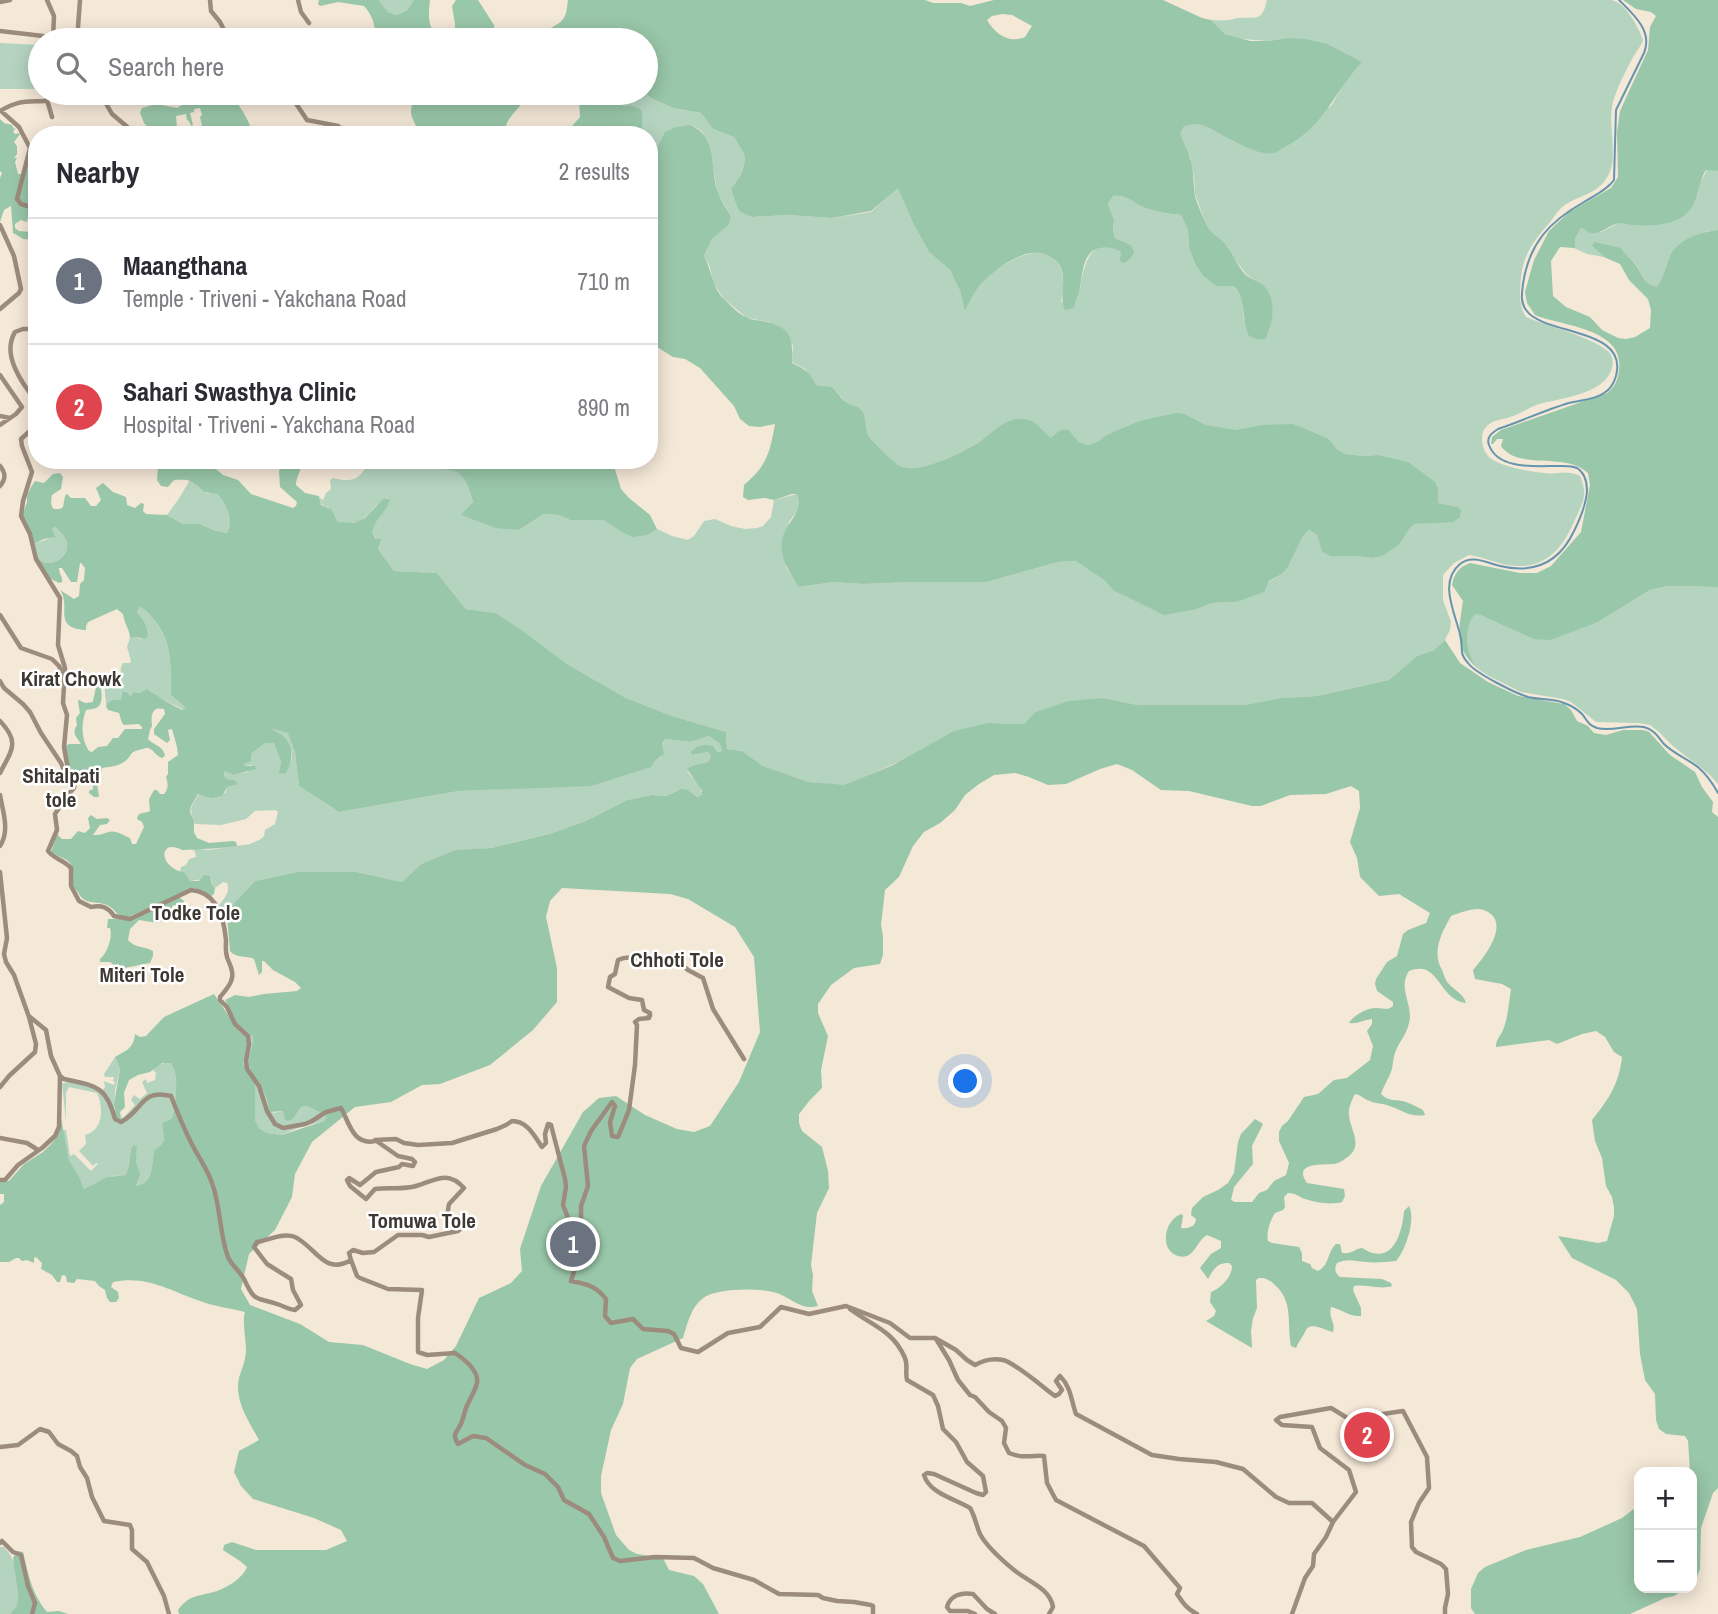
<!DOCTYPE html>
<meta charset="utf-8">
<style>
:root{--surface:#fff;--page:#f2f2f3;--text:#2b2b33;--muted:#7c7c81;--line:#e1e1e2;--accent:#1a73e8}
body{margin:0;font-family:"Archivo Narrow",sans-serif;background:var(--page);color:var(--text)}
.controls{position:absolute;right:21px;bottom:21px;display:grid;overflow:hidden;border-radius:14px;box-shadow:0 4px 18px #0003}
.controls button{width:63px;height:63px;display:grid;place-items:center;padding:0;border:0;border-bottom:2px solid var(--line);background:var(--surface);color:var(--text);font:35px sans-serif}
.you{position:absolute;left:966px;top:1082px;width:24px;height:24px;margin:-18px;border:5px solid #fff;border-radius:50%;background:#1a73e8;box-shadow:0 0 0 10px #1a73e833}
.badge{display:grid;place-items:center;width:46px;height:46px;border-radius:50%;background:var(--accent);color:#fff;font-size:23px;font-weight:700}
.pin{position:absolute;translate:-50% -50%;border:4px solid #fff;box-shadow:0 2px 7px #0006}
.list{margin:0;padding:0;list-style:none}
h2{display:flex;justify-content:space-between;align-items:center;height:91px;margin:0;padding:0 28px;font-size:30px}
h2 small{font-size:23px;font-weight:400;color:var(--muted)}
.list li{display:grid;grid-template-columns:46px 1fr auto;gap:21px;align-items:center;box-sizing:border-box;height:126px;padding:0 28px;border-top:2px solid var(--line)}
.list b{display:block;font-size:26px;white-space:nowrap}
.list p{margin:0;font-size:23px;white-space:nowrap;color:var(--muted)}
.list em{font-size:23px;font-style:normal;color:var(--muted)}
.icon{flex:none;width:38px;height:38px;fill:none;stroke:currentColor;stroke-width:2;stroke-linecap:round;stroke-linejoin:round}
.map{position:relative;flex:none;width:1718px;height:1614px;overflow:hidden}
.search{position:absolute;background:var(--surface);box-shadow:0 4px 18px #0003;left:28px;top:28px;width:630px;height:77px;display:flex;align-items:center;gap:18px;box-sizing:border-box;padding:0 24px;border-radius:38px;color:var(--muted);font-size:26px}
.panel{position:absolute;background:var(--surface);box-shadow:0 4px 18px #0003;left:28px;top:126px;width:630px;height:343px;border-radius:28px}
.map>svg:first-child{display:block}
.green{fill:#b5d4c0}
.forest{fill:#99c7a9;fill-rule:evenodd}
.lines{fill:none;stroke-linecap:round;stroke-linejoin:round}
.stream{stroke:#6595ae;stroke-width:2}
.minor{stroke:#9c8c7d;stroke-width:4.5}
.labels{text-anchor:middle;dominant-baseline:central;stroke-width:5;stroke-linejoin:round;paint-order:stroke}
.quarter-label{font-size:21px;font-weight:bold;fill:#3d3831;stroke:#fff}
</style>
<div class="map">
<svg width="1718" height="1614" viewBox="0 0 1718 1614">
<rect width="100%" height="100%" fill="#f4e8d7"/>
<path class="green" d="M379 0H414L407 10 397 15 388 12Z
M1267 0H1611C1626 3 1638 26 1643 40 1641 46 1638 49 1635 54 1627 68 1617 87 1613 102 1607 127 1619 155 1608 176 1597 196 1576 195 1561 208 1557 212 1554 217 1551 221 1529 246 1521 258 1520 292 1520 302 1521 309 1526 317 1548 326 1587 336 1605 349 1612 353 1614 360 1612 368 1605 394 1562 398 1539 404 1530 407 1520 414 1510 417 1502 420 1491 420 1486 427 1479 434 1482 449 1488 456 1497 466 1531 472 1544 473 1559 475 1566 469 1580 476 1589 497 1582 503 1574 522 1561 552 1542 571 1507 565 1494 562 1482 557 1469 555L1454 563 1443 575V600L1451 622 1450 630 1445 640 1434 650 1417 656 1389 680 1317 696 1281 698 1244 705H1138L1103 698 1035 712 1024 724 988 723 843 786 809 782 763 766 742 751 727 749 726 732 672 716 626 698 567 664 519 628 496 613 466 609 437 573 394 571 378 549V539L372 535C371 525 377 523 381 515 384 510 386 504 388 498 365 508 370 528 338 522L328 507C322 506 320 504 320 498L323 500 326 493 331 489 330 481 332 478C352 482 359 482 370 460H430L432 466C439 469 443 469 450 470 467 473 469 488 473 502L462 515 519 530 544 514 559 515 570 520H605L620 531 647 535 657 529 672 536 688 540 694 536 704 521 715 519 731 526 745 529 757 528 763 526 771 517 774 500 797 494 800 499V507L789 522 786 567 798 587 834 582 862 584 914 582H987L1058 562 1077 561 1104 580 1113 590 1197 609 1212 603 1236 602 1282 574 1288 567 1303 536 1309 530 1317 535 1322 552 1330 556H1356L1372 558 1399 545 1410 528 1415 524 1432 522 1458 507 1437 503 1438 489 1377 455 1364 456 1345 454 1338 450 1329 439 1262 425 1236 431 1206 425 1185 414 1139 421 1106 435 1099 441 1088 445 1079 442 1068 429 1051 439C1044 432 1036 420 1026 419 1007 416 993 433 979 442 963 452 916 477 898 466 894 463 870 439 868 435 865 427 867 416 861 409 857 406 851 405 846 402 841 398 837 391 832 387L816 385 805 369 792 362 793 345 769 322 747 318 724 299 713 282 710 267 704 256 712 239 729 225 731 216 717 192 710 147C707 137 699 124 687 126 682 127 677 132 672 135 666 140 660 143 656 150L649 151V135H642V110C624 102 618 109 603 93H644L653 99 673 108 701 113 713 129 734 137 744 154 745 160 742 173 731 189 737 207 740 212 753 217 788 215 832 218 871 212 898 187 913 223 929 252 950 270 960 291 965 310C970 300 975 290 983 282 998 265 1042 237 1059 265 1066 276 1063 291 1061 303L1080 289C1083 267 1091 232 1121 252L1131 245 1115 238 1113 230 1114 220 1108 204 1113 196C1126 194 1133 203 1145 208 1157 212 1169 214 1181 215L1188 230 1189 247 1194 262 1203 276 1216 286H1234C1243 297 1243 307 1244 320L1269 332 1272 314 1261 284 1247 275 1231 255 1228 247 1208 230 1195 194 1194 177 1190 156 1184 146 1179 133 1184 125 1194 123 1210 127 1256 151 1331 106 1348 77 1361 62 1287 38 1268 41 1242 39 1225 34 1211 20C1216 20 1223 21 1228 20 1232 20 1235 18 1239 18 1257 17 1262 22 1267 0Z
M0 43 40 45V89H0Z
M1713 169 1718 171V230L1706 232 1688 240 1670 257 1664 276 1657 287C1641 283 1644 273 1634 263 1624 253 1605 250 1592 246L1604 257 1587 254 1574 248 1575 239 1581 228 1601 232 1619 223 1637 225 1668 223 1697 195 1700 183 1707 170Z
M190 480C196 483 197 488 203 491 211 496 206 491 214 493 228 496 232 524 227 533L213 530 200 524H183L167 515 178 500Z
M55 527C59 531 64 535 66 540 71 552 59 564 47 563 43 563 40 561 37 558L34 544 56 536 51 529Z
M1668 586 1718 587V784L1709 774 1674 747 1659 732 1650 725 1639 723 1596 722 1571 702 1563 699 1521 692 1515 689C1504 683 1484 675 1476 667 1468 658 1465 634 1469 624 1470 619 1472 618 1475 614H1481L1533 639 1598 622 1650 590Z
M139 605C172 632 171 656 171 695L186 708 184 710 156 696 149 690 140 693 134 692 130 696 126 691H124L121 700H113L106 704 104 682 108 681 109 679 117 686 120 685 121 667 123 663H130L131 661 127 647 130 638 136 637 141 639 148 636C148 626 144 620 137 612Z
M271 727 288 732 295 752 299 786 339 812 459 791 591 785 655 761 661 757 663 751 661 747 666 739 690 742 709 736 720 744 722 751 718 752C715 746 710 745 703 745L692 755 708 752 711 756 708 762 694 765 687 771 699 786 703 795 697 797 688 790H678L666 796 652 795 627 800 586 821 549 834 491 848 456 851 421 864 402 882 357 872H297L255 881 234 903 227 916 219 905C224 899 231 891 227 883L223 882 215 888 212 885 211 878 190 881 180 872 181 867 186 865 189 859 196 857 195 852 192 848 209 850 250 844 261 839 264 836 265 830 275 824 278 812 275 810 255 811 246 819 221 825 195 824C189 808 190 808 199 794L225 793 227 787 236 785 225 778 224 772 227 771 234 775 248 772 252 765 245 766 244 764 248 762 251 754 265 743H274L281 762 280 768 287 770 292 758V752L285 739 273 732Z
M230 1018 253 1037 254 1043 250 1058 251 1071 260 1083 266 1094 268 1104 273 1113 283 1111 293 1119 301 1107 307 1106 325 1115 326 1117 324 1121 298 1128 282 1135 267 1133 259 1128 255 1120V1089L243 1064 245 1034 240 1032Z
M115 1057 120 1069 115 1091 114 1111 119 1118 121 1117 123 1118 135 1105 131 1100 134 1095 140 1099 147 1093 142 1082 146 1079 147 1083 155 1080 156 1073 153 1070C159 1064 163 1062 171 1063 180 1077 175 1100 173 1116L171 1119 162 1123 164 1140 161 1145 154 1150C152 1164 153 1180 138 1187L136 1186C142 1171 136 1171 136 1158 136 1158 137 1148 137 1147L131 1148 129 1165 126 1175 113 1176 84 1189 79 1176 69 1160 63 1130H66L70 1156 74 1154 91 1171 98 1164 96 1163 93 1166 79 1151 86 1144 85 1135C103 1131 104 1108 97 1093L69 1087 66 1093V1121L62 1084C74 1078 90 1086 102 1091L105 1087 104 1081 114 1085 115 1082 113 1081 114 1077H105L104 1074Z
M0 1547H4C19 1562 19 1586 17 1607L10 1614H0Z"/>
<path class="forest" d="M319 0H379L388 12 397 15 407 10 414 0H430C428 18 428 25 438 40H448L455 33V24L452 6 456 0H478L494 25 495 40H375C376 27 373 16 364 6L338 2 320 6 318 4Z
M568 0H925L933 3H961L970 6 994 0H1163L1202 18 1211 20 1225 34 1250 41H1268L1287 38 1306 39 1327 44 1362 62C1333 93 1324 128 1283 148 1280 150 1277 152 1274 153 1259 156 1241 144 1228 138 1212 130 1203 120 1184 126L1180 133C1182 142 1188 150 1190 158 1194 170 1193 183 1195 196 1198 206 1203 217 1207 226 1211 235 1220 237 1226 245 1233 254 1238 268 1247 276 1252 279 1257 281 1262 284 1277 296 1274 324 1265 339H1257L1249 336C1241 319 1247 301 1234 286H1216L1203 276 1194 262 1189 247 1188 230 1181 215C1169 214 1157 212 1145 208 1133 203 1126 194 1113 196L1108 204 1114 220 1113 230 1115 238 1131 245 1134 253 1130 259 1124 263 1120 261 1121 252C1114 248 1108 246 1099 248 1081 253 1083 277 1079 292 1077 297 1075 303 1074 308L1065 310C1058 295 1069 277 1058 263 1037 239 1003 263 986 279 976 288 970 300 965 311L960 291 950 270 929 252 913 223 898 188 871 211 832 218 788 215 752 217 740 212 737 207 731 189 742 173 745 160 744 154 734 137 713 129 701 113 673 108 653 99 644 93H646V40H544C549 23 556 29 564 18 567 13 567 6 568 0ZM1002 14 1012 15 1032 26 1025 37C1009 44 995 34 987 20L992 16Z
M1623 0H1718V171L1706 170C1697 184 1699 203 1686 214 1673 226 1649 226 1633 225 1627 225 1622 222 1616 224 1608 226 1600 235 1591 233 1587 232 1585 229 1581 228L1575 239V247L1574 248 1560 247 1551 261 1553 296 1566 307 1590 317 1602 330 1618 338 1626 339 1635 337 1650 328 1651 310 1648 299 1629 280 1620 264 1604 257 1592 246 1594 242 1621 248C1626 257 1632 259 1637 267 1644 277 1643 283 1657 287 1664 277 1666 267 1670 256 1678 239 1701 232 1718 230V587L1668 586 1650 590 1598 622 1550 640 1533 639 1481 615 1475 614C1463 628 1466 654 1477 668 1453 647 1459 629 1463 601L1452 585C1454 574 1459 567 1470 563L1520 573H1537L1551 566 1581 532 1590 485 1588 473C1565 451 1518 471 1501 446L1503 439H1497L1493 444H1491L1492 437 1501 430 1607 393C1615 387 1618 380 1619 370 1625 328 1561 326 1535 315L1527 303 1525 292 1534 260 1549 231 1569 212 1611 188 1618 177 1617 133 1620 111 1648 50 1650 27 1656 16 1651 12 1636 9Z
M181 93H231C238 105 252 122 252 135H204L200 117 202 115 200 108 194 109V112L190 113 193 125 191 126 189 121 187 120 186 114 176 116 177 127 184 135H148L151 131 144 123 140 113 142 108 156 104 177 108 185 103V97Z
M409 93H525C524 106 512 112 507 123 506 125 505 133 505 135H410L415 130 416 126C414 121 411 117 411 112 411 104 415 100 409 93Z
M577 93H603C605 94 610 101 612 102 622 108 632 103 642 110V135H560L572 126 580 117 579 101Z
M0 119 4 123 12 125 14 129 17 128 13 131 15 134 19 133 20 134 14 142 17 146V154L14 158H17L15 162 18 174H24L28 159C42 168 37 194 37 209H33L32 217H28L27 222 21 220 15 224V228L19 231 31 232V238C24 242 20 236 13 233L11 206 4 210 0 222V178L2 173 0 171Z
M690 125C718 136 710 167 717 190 720 199 726 208 731 216L729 225 712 239 704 256C712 271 712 288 725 300 731 306 739 314 746 317 752 321 761 320 767 322 792 328 793 340 792 363 805 369 810 372 816 385L832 387C837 391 840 398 846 402 851 405 857 406 861 409 867 416 865 427 868 435 870 439 894 463 898 465 916 477 963 452 979 442 993 433 1006 416 1026 419 1036 420 1044 432 1051 438L1059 431 1068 429 1079 442 1088 445 1099 441 1106 435 1139 421 1176 413 1185 414 1206 425 1236 430 1262 425 1293 424 1329 439 1338 450 1345 454 1364 456 1377 455 1408 462 1435 482 1438 489V503L1458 507 1461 511 1460 517 1453 522 1415 524 1410 528 1399 545 1382 556 1372 558 1356 556H1330L1322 552 1317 535 1309 530 1303 536 1288 567 1282 574 1269 581 1264 592 1236 602 1212 603 1197 609 1164 615 1113 590 1104 580 1076 561 1058 562 987 582H914L862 584 834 582 798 587C790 572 779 558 782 540 785 524 805 510 797 494H792L774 500 765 498 748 500 743 497 744 485C767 466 770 452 775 424L760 427 749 426 740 419 734 406 700 368 685 359 673 357 649 342V151L656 150 665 132 676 127Z
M168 460H205L223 475 238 480 251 494 293 508 296 506 297 502 280 487 279 471 285 460H300C303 470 296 476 296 485L305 493 319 496 321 505 331 509 338 522 354 523 365 518 383 499H390C387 512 375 519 372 532L375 538 381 539 378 549 394 571 437 573 466 609 496 613 519 628 567 664 626 698 672 716 726 732 727 749 742 751 763 766 809 782 844 785 893 765 954 731 988 723 1024 724 1035 712 1069 701 1103 698 1138 705H1244L1281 698 1317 696 1389 680 1417 656 1434 650 1445 640 1460 663 1488 682 1518 696 1564 704 1571 710 1577 721 1588 726 1594 733 1606 735 1623 730H1643L1649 732 1670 755 1695 772 1702 787 1713 802 1712 812 1718 817V1488L1713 1493 1701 1528 1700 1569 1695 1582 1692 1584V1472H1690L1688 1441 1685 1436 1666 1434 1659 1429 1656 1420 1655 1394 1645 1380 1640 1354 1637 1309 1629 1293 1616 1280 1572 1258 1558 1236 1598 1243 1607 1241 1614 1216V1207L1612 1197 1606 1186 1602 1158 1595 1141 1592 1120C1609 1099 1619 1084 1622 1057L1614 1052 1605 1037 1596 1031 1582 1034 1557 1044 1549 1040 1496 1047C1496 1039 1500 1037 1503 1030 1508 1018 1509 1002 1511 989L1502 984 1475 979 1473 970C1483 959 1505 931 1493 916 1489 912 1484 909 1478 909 1469 909 1459 913 1451 916 1442 932 1432 951 1441 968 1444 973 1444 978 1448 983 1455 991 1463 993 1466 1003 1438 1000 1440 959 1409 971 1397 988 1414 1005 1409 1023 1407 1034 1398 1043 1395 1053 1393 1058 1393 1064 1392 1069 1389 1078 1384 1085 1381 1094 1389 1102 1396 1099 1406 1102 1412 1104 1417 1107 1423 1110L1425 1115C1410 1118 1400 1109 1387 1105 1382 1103 1376 1104 1370 1101 1364 1099 1361 1095 1355 1094 1352 1100 1348 1108 1349 1115 1350 1130 1363 1144 1349 1156 1344 1160 1339 1163 1334 1164 1323 1165 1292 1162 1307 1183L1344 1189 1345 1196 1342 1202C1331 1205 1317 1203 1305 1199 1299 1197 1296 1193 1288 1193L1284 1197 1285 1207 1283 1210 1275 1213C1270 1221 1266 1232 1268 1241L1272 1243 1299 1247 1302 1253V1261L1310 1264 1312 1268 1318 1271C1330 1265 1327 1252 1336 1244H1340L1342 1253C1353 1254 1354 1249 1362 1248 1392 1267 1402 1235 1404 1211L1409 1206C1416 1219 1406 1250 1396 1261 1386 1262 1375 1263 1366 1262 1354 1261 1348 1258 1337 1263 1334 1269 1335 1273 1340 1277L1382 1279 1391 1283 1392 1286C1380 1290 1367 1284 1354 1286L1353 1290 1361 1308V1316C1349 1317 1342 1309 1331 1307 1328 1319 1336 1322 1333 1332 1327 1331 1315 1324 1309 1327 1305 1329 1305 1334 1302 1337 1300 1341 1297 1344 1296 1348L1291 1346C1287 1325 1293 1304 1278 1288 1271 1281 1268 1278 1259 1278L1256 1280 1257 1308 1253 1318 1251 1331 1252 1348 1206 1321 1214 1316 1216 1311 1210 1302 1211 1292C1221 1288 1232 1277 1232 1266L1229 1263C1217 1262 1213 1270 1208 1279L1200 1268 1211 1254 1221 1248V1241L1207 1235C1196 1241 1194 1261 1178 1256 1158 1250 1165 1218 1182 1214L1183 1216 1181 1228C1187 1229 1196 1227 1196 1219L1191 1215 1192 1208 1203 1197 1218 1190 1228 1183 1234 1173 1238 1142 1241 1134 1255 1119 1263 1124 1252 1146 1253 1164 1234 1187 1231 1200 1235 1202H1252L1259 1193 1267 1190 1274 1181 1286 1175 1289 1163 1279 1141V1132L1282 1126 1288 1121 1304 1097 1318 1094 1334 1080 1347 1078 1370 1060 1373 1046 1367 1031 1372 1024V1019C1363 1020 1358 1024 1349 1023 1353 1016 1366 1008 1376 1008 1380 1008 1384 1009 1388 1009L1393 1006V1002L1377 991 1375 984 1376 979 1387 962 1397 956 1403 934 1408 930 1426 923 1430 913 1399 894 1379 896 1360 877 1357 858 1350 842 1360 808 1359 791 1351 786 1326 794 1290 795 1261 806H1252L1189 791 1161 790 1132 770 1117 764 1100 769 1066 784 1048 785 1029 777 1015 773 994 775 979 784 965 795 955 810 940 823 924 832 913 846 899 877 885 890 881 925 883 936V955L880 964 854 968 831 985 818 1004V1013L828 1036 821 1070 822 1088 810 1100 799 1114V1123L802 1131 822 1147 828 1171 829 1188 817 1213 811 1265 813 1275 812 1291 818 1306C802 1311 791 1298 777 1293 761 1288 716 1287 702 1299 691 1307 687 1325 683 1338L637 1359 630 1368 623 1404 611 1430 601 1476V1493L616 1535 629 1550 637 1554 663 1558 669 1570 694 1576 703 1584 719 1614H179L178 1610C191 1593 199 1597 217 1591 228 1587 243 1578 247 1567L240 1561 223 1550 224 1545 232 1542 256 1550H326L347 1541 341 1530 314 1518 253 1499 241 1486 234 1472 239 1451 259 1440C249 1421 234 1401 239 1378 242 1368 246 1360 246 1350 246 1340 242 1320 245 1312 231 1308 216 1307 203 1302 171 1292 149 1275 113 1282L111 1287 118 1292 119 1298 116 1302H110L107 1298 105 1290 99 1286 95 1281 77 1279 74 1283 67 1282 66 1276 62 1275 60 1282H57L52 1275 41 1269 42 1263 36 1257 34 1258V1263L27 1260 22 1261 19 1258H16L9 1262H0V1205L4 1202V1194H0V1182L9 1181 24 1164 43 1152 51 1144 57 1137 61 1118 69 1160 79 1176 84 1189 108 1177 126 1175 129 1165 131 1148 135 1145 137 1147 136 1162 140 1174 136 1186C153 1184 152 1164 154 1150L161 1145 164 1140 162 1123 171 1119 173 1116C175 1100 180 1077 171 1063H162L150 1072 138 1075 129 1080 124 1093 125 1107 120 1112 121 1117 118 1119 116 1117 114 1104 120 1069 115 1057C126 1051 134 1048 135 1034L140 1037 146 1036 164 1017 214 994 240 1032 245 1034 247 1041 243 1064 255 1084V1120L259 1128 267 1133 282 1135 324 1121 326 1117 325 1115 307 1106 301 1107 293 1119 287 1121 285 1119 283 1111 270 1112C268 1104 267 1097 263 1090 259 1082 250 1074 249 1065 248 1055 254 1047 253 1037L237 1023 225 1000 235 995 249 997 264 994 297 991 301 988 295 982 273 970 264 961H262V972L259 975 254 959C246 955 237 959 230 951L227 916 234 903 255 881 297 872H357L402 882 421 864 456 850 491 848 549 834 586 821 627 800 652 795 666 796 681 789 688 790 697 797 702 795V791L687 769 694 765 708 762 711 756 708 752 692 755 691 752C697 745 705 744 713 746L718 752 722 751 720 744 709 736 690 742 666 739C660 744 663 748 664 754L655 761 651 767 591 786 459 791 339 812 299 786 295 752 288 733 271 728C275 732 281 733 285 738 295 750 292 761 286 773L282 774 279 773 281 762 274 743H265L251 754V761L244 764 245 766H255L256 769 234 775 225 771 224 774C225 780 229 780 234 780L237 783 236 785 227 787 222 796 211 798 198 794 191 806 190 812 194 821V832L197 838 209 843 233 841 236 842 237 846C218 849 200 849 182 850 159 838 157 867 185 873L190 881H199L204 875 210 876 212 885 215 888 214 894 211 896 204 891 194 888 128 917C113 914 119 913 109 906 98 900 86 906 79 894 77 891 74 888 73 885 71 877 76 871 70 863 65 857 57 857 51 852L57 834 62 839H71L78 831 85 833 90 828 88 818 91 815 97 819 107 818 110 820 107 824 100 825 93 835C103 835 101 834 109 832 116 830 124 836 130 838L132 844H136L144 827 142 822 137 819C138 811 144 814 150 811L149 799 154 790H157L160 794H164C169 788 168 784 166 777L168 774V762L178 755 177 747 172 729 168 730 170 740 167 743 154 734V729L165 714 164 709C151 706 151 716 152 726L150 730 148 739C153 745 164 746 165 756L162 758C156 756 153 749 148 748 146 747 144 749 143 749 127 752 134 755 124 762 118 766 109 767 102 768L100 777 97 783 99 797H94L89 793V791L93 789V787L85 770H82L76 773 72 769 69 771 65 746 69 744H81C77 737 71 734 77 725L76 718 80 713 78 701 79 700 85 703 93 702C94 694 97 687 97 679L99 677C100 685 105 701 98 707 95 709 90 709 86 710 81 723 81 739 89 751L92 752 98 747 107 746 113 738H118L125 729H142V727L139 724 124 725 122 723 119 713 108 710 106 706 107 703 113 700H121L123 691 127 692 130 696 134 692 140 693 147 689C158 697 170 704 182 710L186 708 171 695C171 656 172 632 140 606L137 612C144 620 148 626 148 636L145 639 136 637 130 638C130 630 124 623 123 614L117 609 88 622 86 626V630C51 628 72 606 60 590L74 599 79 596 80 584 84 580 85 568 81 563H80L77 582H71L62 568H59C59 574 63 577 62 582L59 583 47 577 37 558C39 560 44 563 47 563 59 564 71 552 66 540 64 535 59 531 55 527L52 529 56 537 44 539 34 544 22 516 27 502V495L31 487 35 481 44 483 53 474 60 473 63 477 61 489 52 495C51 500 50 506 54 509H60L63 507 65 496 67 494 71 498H85L91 506H96L101 500 96 488 103 483 113 492 126 497 127 505 135 508 141 503 144 504 143 511 146 514 167 515 183 524H200L213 530 227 533C233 522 227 502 217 494L204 492C191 481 193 479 174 480L168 487 161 486 157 480 158 467H169L171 463ZM562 888 670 894 688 899 735 927 754 957 760 1032 739 1082 710 1126 694 1132 677 1129 645 1115 616 1096 599 1098 583 1112 541 1186 520 1249 522 1271 511 1283 479 1298 456 1346 444 1360 427 1369 410 1364 363 1345 329 1342 300 1324 250 1305 241 1289 249 1254 275 1230 292 1197 295 1174 312 1142 355 1107 391 1102 422 1085 440 1084 490 1065 533 1030 557 1002V968L546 917 550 901Z
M430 460H614V466L621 489 629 498 650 515 657 529 647 535 633 537 620 531 604 520H570L559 515 544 514 519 530 496 528 461 515 473 502C469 488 466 473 450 470 443 469 439 469 432 466Z
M179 897 184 901 183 906 173 905 168 918 158 923 139 920 130 929 128 940C135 948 144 946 153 951V956L150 963 119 969 110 962H100V959C107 954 113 937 110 928H107L108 919H124Z
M1639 1505V1588H1686L1674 1596 1665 1598 1630 1614H1475L1471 1608V1589L1478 1573 1485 1567 1526 1550 1580 1537 1622 1518Z
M17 1551 23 1552C29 1576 31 1592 47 1612L59 1611 68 1614H10L17 1606 18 1593 13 1558Z"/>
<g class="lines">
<path class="stream" d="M1619 0C1634 15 1653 31 1644 53L1616 110 1614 180C1607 190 1595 195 1584 202 1550 221 1529 243 1523 284 1522 292 1520 302 1526 310 1544 336 1629 327 1616 376 1614 383 1611 389 1604 393 1595 400 1580 400 1569 403 1545 410 1522 421 1498 429 1492 433 1486 437 1489 445 1498 470 1536 466 1556 466 1563 466 1571 465 1577 468 1585 473 1587 483 1587 491 1586 505 1580 519 1574 531 1559 563 1534 574 1500 566 1487 563 1472 554 1460 564 1437 583 1457 616 1461 639 1463 650 1459 653 1468 663 1475 673 1515 693 1528 697 1539 700 1553 698 1564 703 1570 705 1578 710 1582 714 1587 720 1588 725 1597 728 1612 732 1629 724 1644 727 1655 730 1658 737 1664 744 1674 754 1688 759 1699 768 1707 775 1713 784 1718 793"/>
<path class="minor" d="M47 0 54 16 53 39
M210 0 211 11 220 22 229 40
M298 0 301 12 309 23
M0 2 10 0
M0 31 43 36 53 39
M79 40 78 27 80 0
M100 93 112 114 137 135
M285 93 293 99 307 120 338 126 350 134
M47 100 52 117
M0 111C19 100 24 102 45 101L52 93
M1 111 19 127 30 148
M37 150 30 148 17 199 21 204 37 209
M0 225 14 256 21 289 19 293 0 309
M32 286 37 285
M37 329H23L15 332C5 349 13 367 23 383 26 388 30 392 32 397 36 406 34 420 31 430L21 439 22 446 32 472 23 501 21 516 30 534 36 559 60 598 58 645 65 668 63 703 67 715 64 747 69 775 75 784 74 788
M0 375 22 407 16 414 0 425
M0 416 10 418
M0 466C6 473 6 479 0 486
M0 615 21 648 52 659 59 666 64 677
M0 681 4 688 23 704 30 712 41 733 61 763 70 786 74 788
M0 721C21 743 11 751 0 773
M74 788 66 797 55 814 57 830 48 851C54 859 64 860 71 868V886L79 901 91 907C102 905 108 907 114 916L130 919 191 890C217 892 224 918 226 940 226 946 225 951 227 957 229 964 234 970 232 978 231 985 225 991 220 997V1000L227 1007 235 1024 248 1036 249 1044 246 1061 247 1069 259 1086 267 1111 275 1124 283 1128 305 1124 312 1121 326 1112 341 1108C349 1122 353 1146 375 1141
M0 795C3 812 10 831 0 846
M0 872 7 938 4 954 6 962 14 975 29 1017 36 1044 35 1052 9 1076 0 1087
M60 1076 64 1079C95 1086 106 1085 115 1119L121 1122C143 1111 141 1088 171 1096 178 1114 185 1132 195 1150 201 1161 208 1171 212 1183 221 1207 219 1233 228 1257 231 1265 240 1271 244 1279 256 1305 256 1296 280 1305 285 1307 288 1309 295 1310L301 1305 293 1290 291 1279 267 1264 254 1247 257 1242C269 1240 284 1232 295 1237 316 1247 324 1276 351 1260L349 1253 353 1250 363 1253 374 1252 398 1235H422L429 1237 458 1231 463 1227 462 1224 450 1220 447 1216 449 1204 464 1188C447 1169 435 1181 416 1186 403 1190 388 1187 375 1189L366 1199 350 1186 347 1180 349 1178 360 1185 376 1172 399 1167 402 1164 413 1166 415 1162 412 1159 398 1156 375 1140 396 1139 404 1143 418 1145 452 1143 497 1129 506 1125 512 1121C527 1121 534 1135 542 1147L546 1143 545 1134 548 1124 551 1125 565 1179 566 1187 563 1205 577 1241 581 1224V1206L588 1186 584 1146 591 1131 612 1102 615 1106 610 1122 612 1136 618 1137 629 1110 635 1065 637 1025 635 1022 639 1019 649 1018 648 1017 650 1016V1013L644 1010 642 1000 629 998 608 987 610 977 615 974 618 960C636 951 654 970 674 958L688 970 703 978 713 1009 744 1059
M0 1138 27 1143 38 1150
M0 1180H5L18 1165 42 1148 55 1136 59 1127 60 1076 51 1056 46 1030 30 1017
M577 1241 583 1250 577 1262 571 1281C587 1284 596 1286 606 1299L605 1316 611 1323 633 1319 643 1329 668 1331 674 1334 681 1348 698 1352 728 1333 760 1327 781 1307 809 1314 846 1306 890 1323 910 1338H935L956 1350 967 1360 975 1365C984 1360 993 1358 1003 1360 1014 1362 1044 1388 1055 1396L1059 1394 1062 1390 1056 1381 1060 1376C1071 1387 1071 1400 1076 1414L1152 1455 1179 1459 1216 1462 1243 1469 1276 1497 1289 1503H1312L1333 1522 1356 1492 1349 1470 1320 1448 1312 1427 1282 1425 1276 1420 1280 1417 1331 1408 1349 1419 1403 1411 1427 1457 1429 1488 1419 1503 1411 1522 1412 1547 1416 1552 1441 1564 1446 1569 1448 1594 1445 1608V1614
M351 1260 357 1276 360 1278 388 1289 422 1290 418 1318V1352L427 1355 455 1353C464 1359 479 1370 477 1383 475 1392 469 1400 466 1408 464 1414 463 1419 461 1424 456 1433 452 1435 458 1444L473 1436 486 1438 525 1465 545 1474 558 1487 564 1500 589 1514 604 1537 613 1558 620 1561 655 1557 694 1558 713 1568 754 1580 779 1594 818 1595 823 1598 837 1601 854 1602 871 1605 873 1606V1614
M850 1309C871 1325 893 1330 905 1358 908 1365 905 1373 907 1380L933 1395 938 1406 943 1429 956 1442 967 1462 983 1476 986 1492 983 1495 976 1493 934 1474 927 1473 924 1475C929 1493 955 1499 970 1508 975 1516 976 1525 980 1534 987 1547 1003 1561 1014 1570 1027 1581 1050 1588 1053 1607L1049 1614
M936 1339 949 1360 958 1380 970 1395 975 1397 989 1412 1002 1421 1006 1428 1004 1443 1009 1453C1025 1459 1028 1455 1044 1456L1047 1483 1056 1500 1144 1546 1180 1588 1177 1594C1183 1603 1187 1609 1197 1614
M0 1447 18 1445 40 1429 49 1432 58 1444 71 1451 77 1456 80 1467 87 1478 92 1497 104 1521 130 1525 132 1530V1549L147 1562 164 1596 169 1614
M0 1543 2 1541 13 1552 21 1555 28 1586 35 1603 32 1614
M975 1614 968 1611H950L947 1607C950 1595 962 1592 973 1594L987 1609 995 1614
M1292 1614 1305 1578 1313 1566 1314 1554 1326 1537 1333 1522"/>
</g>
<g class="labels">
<g class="quarter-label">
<text x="71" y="678">Kirat Chowk</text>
<text x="61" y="775">Shitalpati<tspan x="61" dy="24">tole</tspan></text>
<text x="196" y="912">Todke Tole</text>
<text x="677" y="959">Chhoti Tole</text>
<text x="142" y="974">Miteri Tole</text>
<text x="422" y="1220">Tomuwa Tole</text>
</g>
</g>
</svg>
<div class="controls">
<button>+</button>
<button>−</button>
</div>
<div class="you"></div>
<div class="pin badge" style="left:573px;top:1244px;background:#6b7280">1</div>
<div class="pin badge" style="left:1367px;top:1435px;background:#e0444e">2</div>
<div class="search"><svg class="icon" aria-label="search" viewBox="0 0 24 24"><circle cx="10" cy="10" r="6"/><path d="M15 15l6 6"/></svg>Search here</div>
<section class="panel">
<h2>Nearby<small>2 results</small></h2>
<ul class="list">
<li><span class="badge" style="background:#6b7280">1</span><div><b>Maangthana</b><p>Temple · Triveni - Yakchana Road</p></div><em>710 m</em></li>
<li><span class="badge" style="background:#e0444e">2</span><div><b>Sahari Swasthya Clinic</b><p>Hospital · Triveni - Yakchana Road</p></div><em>890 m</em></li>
</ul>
</section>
</div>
